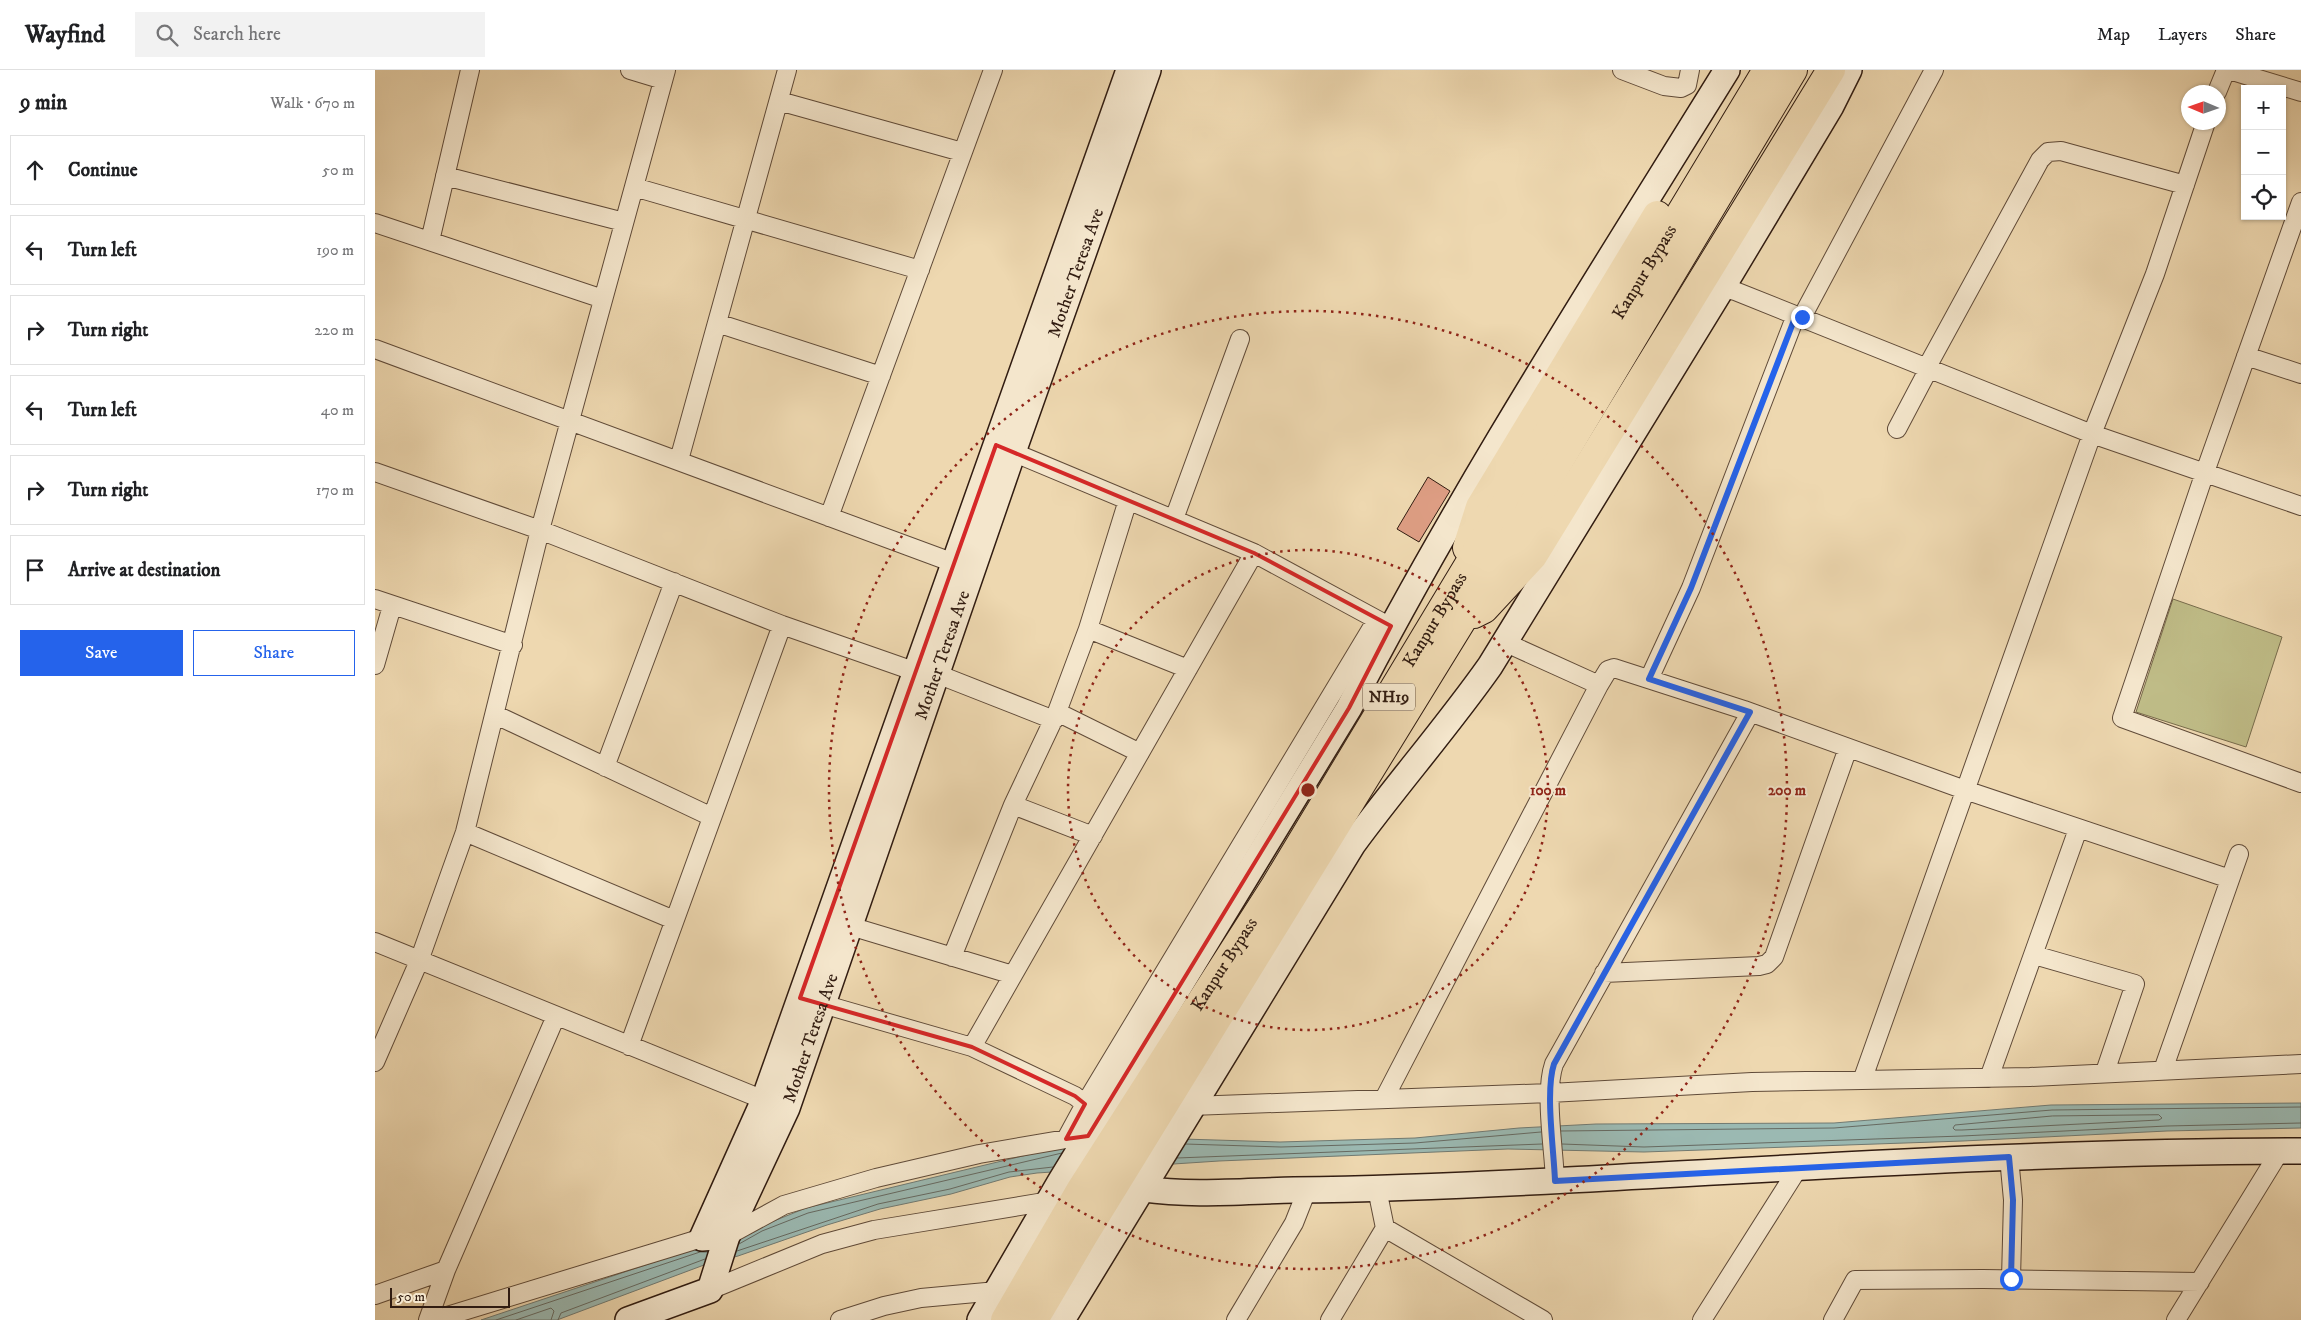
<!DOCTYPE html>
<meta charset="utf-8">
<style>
:root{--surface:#fff;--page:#f2f2f2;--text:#202124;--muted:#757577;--line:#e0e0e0;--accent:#2563eb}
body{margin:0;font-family:"IM FELL DW Pica",serif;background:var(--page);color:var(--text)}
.controls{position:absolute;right:15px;top:15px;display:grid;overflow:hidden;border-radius:0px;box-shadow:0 1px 4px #0004}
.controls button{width:45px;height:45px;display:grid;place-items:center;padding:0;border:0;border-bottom:1px solid var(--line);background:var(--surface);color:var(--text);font:25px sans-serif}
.compass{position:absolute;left:1806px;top:15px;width:45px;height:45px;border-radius:50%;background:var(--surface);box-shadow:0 1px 4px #0004;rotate:272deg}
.scale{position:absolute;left:15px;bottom:12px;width:120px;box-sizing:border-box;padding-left:5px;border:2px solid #311c11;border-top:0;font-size:14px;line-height:18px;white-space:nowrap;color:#311c11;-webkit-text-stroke:4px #f4e6cc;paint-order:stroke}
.stop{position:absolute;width:15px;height:15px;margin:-11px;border:4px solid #2563eb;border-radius:50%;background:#fff}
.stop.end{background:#2563eb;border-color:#fff;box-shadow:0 1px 5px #0008}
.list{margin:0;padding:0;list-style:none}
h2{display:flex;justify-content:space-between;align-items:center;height:65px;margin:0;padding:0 20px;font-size:21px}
h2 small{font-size:16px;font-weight:400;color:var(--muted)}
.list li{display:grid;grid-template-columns:32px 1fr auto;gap:15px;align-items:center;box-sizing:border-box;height:70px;margin:0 10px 10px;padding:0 10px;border:1px solid var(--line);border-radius:0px}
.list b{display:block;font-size:19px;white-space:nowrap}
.list em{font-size:16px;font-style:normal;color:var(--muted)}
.actions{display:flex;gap:10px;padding:15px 20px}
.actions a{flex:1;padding:11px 0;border:1px solid var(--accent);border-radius:0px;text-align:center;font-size:18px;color:var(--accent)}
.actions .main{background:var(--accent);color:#fff}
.icon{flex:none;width:28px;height:28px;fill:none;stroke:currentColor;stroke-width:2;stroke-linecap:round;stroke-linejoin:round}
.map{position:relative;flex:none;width:1926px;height:1250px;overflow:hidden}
header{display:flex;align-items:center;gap:30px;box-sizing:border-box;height:70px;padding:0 25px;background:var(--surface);border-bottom:1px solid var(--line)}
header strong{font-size:24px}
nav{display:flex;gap:28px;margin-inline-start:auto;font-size:18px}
.search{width:350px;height:45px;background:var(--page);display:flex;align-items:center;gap:12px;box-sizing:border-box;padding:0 18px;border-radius:0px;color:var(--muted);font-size:19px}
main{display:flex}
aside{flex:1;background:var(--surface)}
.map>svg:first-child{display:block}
.green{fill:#bfbc87;stroke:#786c4c}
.water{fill:#9bb9b2;stroke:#717a72}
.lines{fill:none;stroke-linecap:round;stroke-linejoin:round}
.shore{stroke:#666a62;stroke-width:1}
.building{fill:#dd9d83;stroke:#311c11}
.street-casing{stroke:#604b39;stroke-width:20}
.secondary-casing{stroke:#311c11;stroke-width:28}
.highway-casing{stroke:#311c11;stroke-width:30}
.street{stroke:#f4e6cc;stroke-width:18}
.secondary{stroke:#f4e6cc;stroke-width:25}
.highway{stroke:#eed8b0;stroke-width:28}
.route{stroke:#2563eb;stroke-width:6}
.marked{fill:none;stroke:#d62828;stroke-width:4;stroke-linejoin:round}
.ring{fill:none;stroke:#8f2418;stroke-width:2.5;stroke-dasharray:2.5 5}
.labels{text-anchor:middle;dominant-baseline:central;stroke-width:4;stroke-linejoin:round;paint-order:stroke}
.shield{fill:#f4e6cc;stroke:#6c5949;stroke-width:1}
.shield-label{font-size:16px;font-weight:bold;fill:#311c11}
.street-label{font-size:18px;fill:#311c11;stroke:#f4e6cc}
.centre{fill:#8f2418;stroke:#f4e6cc;stroke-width:2.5}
.ring-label{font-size:15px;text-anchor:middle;font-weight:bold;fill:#8f2418;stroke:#f4e6cc;stroke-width:4;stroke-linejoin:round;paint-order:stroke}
</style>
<header>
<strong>Wayfind</strong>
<div class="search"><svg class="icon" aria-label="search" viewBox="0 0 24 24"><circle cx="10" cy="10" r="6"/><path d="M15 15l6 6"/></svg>Search here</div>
<nav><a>Map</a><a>Layers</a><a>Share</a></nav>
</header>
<main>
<aside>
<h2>9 min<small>Walk · 670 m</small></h2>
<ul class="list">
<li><svg class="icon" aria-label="ahead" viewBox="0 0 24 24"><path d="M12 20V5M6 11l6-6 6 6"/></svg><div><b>Continue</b></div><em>50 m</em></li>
<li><svg class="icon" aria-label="left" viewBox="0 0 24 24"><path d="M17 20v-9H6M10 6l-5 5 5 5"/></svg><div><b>Turn left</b></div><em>190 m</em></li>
<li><svg class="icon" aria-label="right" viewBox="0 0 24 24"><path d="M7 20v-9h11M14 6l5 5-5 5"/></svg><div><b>Turn right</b></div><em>220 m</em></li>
<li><svg class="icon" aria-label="left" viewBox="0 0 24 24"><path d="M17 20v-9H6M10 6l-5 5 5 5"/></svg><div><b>Turn left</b></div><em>40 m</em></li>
<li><svg class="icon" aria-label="right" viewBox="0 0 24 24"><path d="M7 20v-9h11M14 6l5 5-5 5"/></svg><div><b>Turn right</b></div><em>170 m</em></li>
<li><svg class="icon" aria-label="arrive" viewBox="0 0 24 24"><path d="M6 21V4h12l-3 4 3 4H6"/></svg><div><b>Arrive at destination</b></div></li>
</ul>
<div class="actions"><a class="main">Save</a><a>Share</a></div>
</aside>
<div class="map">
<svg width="1926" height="1250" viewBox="0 0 1926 1250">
<rect width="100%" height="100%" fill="#eed8b0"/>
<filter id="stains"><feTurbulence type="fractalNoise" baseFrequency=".004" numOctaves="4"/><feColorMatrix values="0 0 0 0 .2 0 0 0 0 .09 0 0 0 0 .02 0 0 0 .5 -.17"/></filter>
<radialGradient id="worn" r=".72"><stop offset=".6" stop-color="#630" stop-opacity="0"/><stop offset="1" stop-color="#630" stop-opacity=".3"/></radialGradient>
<path class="green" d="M1798 529 1907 567 1871 677 1761 642Z"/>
<path class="water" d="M1926 1033V1058L1792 1061 1588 1071 1269 1082 1133 1079 844 1091 662 1103 635 1107 576 1124 505 1139 452 1155 363 1186 329 1195 182 1250H106L384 1157 431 1138 681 1078 808 1069 905 1072 1040 1068 1144 1058 1221 1054 1459 1053 1676 1035Z"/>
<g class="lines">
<path class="shore" d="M1784 1045 1787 1048 1784 1050 1587 1060H1580L1578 1058 1580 1055 1677 1046Z
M1186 1061 1459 1058 1677 1040 1926 1037
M810 1074 906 1077 1040 1073 1166 1062
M1187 1074 1269 1077 1587 1066 1792 1056 1926 1053
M802 1088 1167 1074
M364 1174 387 1161 433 1143 687 1083
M362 1181 503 1134 575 1119 634 1102 678 1097
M121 1250 325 1182H333
M141 1250 176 1238 179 1241 176 1250
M183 1250 186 1243 330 1189"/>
</g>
<path class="building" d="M1053 407 1075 421 1044 472 1022 459Z"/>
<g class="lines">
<g class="street-casing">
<path id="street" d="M255 0 288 10
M1247 0 1289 16 1306 18 1312 15 1315 0
M1854 0 1926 22
M1842 22 1851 0
M404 31 587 82
M70 106 249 152
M259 117 545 200
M1926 132 1830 402 1747 648 1926 713
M0 153 228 229
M55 171 95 0
M1347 218 1360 221 1717 364 1926 436
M1427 247 1559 0
M342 253 506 306
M0 279 579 493
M1871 286 1926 304
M1522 359 1551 304 1552 297 1665 90 1673 82 1686 81 1810 115
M628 378 879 483 1010 554
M304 390 412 0
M0 402 165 460 407 555 550 605
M753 430 713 559 813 599
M454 447 618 0
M799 449 865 269
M0 529 138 575
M713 559 682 642 765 683
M1129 572 1224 615
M0 595 17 536
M562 604 679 650
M1274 609 1316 518 1421 245
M121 645 337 747
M230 697 299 512
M638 735 682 642
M90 762 299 850
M475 856 638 905
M0 872 399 1034
M1659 885 1760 914 1730 1002
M577 887 638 735 718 766
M1229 903 1384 896 1392 894 1399 887 1473 678
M437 931 597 977 700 1026 710 1034
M254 976 407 555
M597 977 879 483
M0 992 44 891 90 762 165 460 291 0
M1788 1000 1864 784
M1488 1008 1717 364 1780 204 1831 52
M1614 1008 1703 759
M1009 1029 1224 615 1233 600 1239 598 1369 640 1590 720 1855 809
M816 1036 1175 1023 1377 1012 1655 1007 1926 994
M691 1069 710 1034 1001 551
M1634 1087 1638 1130 1636 1209
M1180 1111C1179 1079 1169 1023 1179 994L1375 643
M1010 1158 1168 1250
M352 1166 409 1135 501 1108 604 1084 703 1067
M71 1200 181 946
M335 1220 447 1174 499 1160 675 1131
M0 1225 71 1200 53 1250
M59 1250 327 1168
M465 1250 509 1236 546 1228 622 1221
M861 1250 919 1153 932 1120
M955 1250 1010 1158 1002 1119
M1327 1250 1424 1097
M1458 1250 1480 1210 1608 1209 1825 1212
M1801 1250 1905 1081"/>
</g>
<g class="secondary-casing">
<g id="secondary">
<path d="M768 1119C817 1126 870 1121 919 1120 1011 1119 1102 1115 1193 1110 1437 1097 1681 1081 1926 1081"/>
<path d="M352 1166 327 1168 389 1030 754 0"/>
<path id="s1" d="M253 1250 335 1220 352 1166 412 1038 638 382 773 0"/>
<path d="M605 1250 685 1112 974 638C1087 419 1222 210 1352 0"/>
<path d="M687 1250 978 774C1022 714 1072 657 1115 596L1347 218 1456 36 1474 0"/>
</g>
</g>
<g class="highway-casing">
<g id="highway">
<path d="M1092 478 1105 437 1282 145"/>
<path d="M1099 544 1109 539 1158 486 1456 0"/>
<path id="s2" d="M630 1250 706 1119 900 816 1392 0"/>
<path d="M659 1250 709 1165 1161 430 1418 0"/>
</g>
</g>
<use href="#street" class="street"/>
<use href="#secondary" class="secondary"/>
<use href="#highway" class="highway"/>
</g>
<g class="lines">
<path class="route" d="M1427 247 1421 245 1316 518 1274 609 1375 642 1179 994C1170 1021 1179 1081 1180 1111L1634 1087 1638 1130 1636 1209"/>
</g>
<path class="marked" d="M621 375 879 483 1016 556 974 638 713 1066 691 1069 710 1034 700 1026 597 977 425 928Z"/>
<g class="ring">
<circle cx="933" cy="720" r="240"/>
<circle cx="933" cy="720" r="479"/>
</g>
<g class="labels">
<rect class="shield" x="988" y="613.5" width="52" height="27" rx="4"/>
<g class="shield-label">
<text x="1014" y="627">NH19</text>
</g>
<g class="street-label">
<text stroke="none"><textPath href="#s1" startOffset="1169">Mother Teresa Ave</textPath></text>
<text stroke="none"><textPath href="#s2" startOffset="1228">Kanpur Bypass</textPath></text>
<text stroke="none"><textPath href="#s2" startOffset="822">Kanpur Bypass</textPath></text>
<text stroke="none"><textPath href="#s1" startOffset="764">Mother Teresa Ave</textPath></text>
<text stroke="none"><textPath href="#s2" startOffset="418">Kanpur Bypass</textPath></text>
<text stroke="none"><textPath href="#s1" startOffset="359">Mother Teresa Ave</textPath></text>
</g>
</g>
<circle cx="933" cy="720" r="8" class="centre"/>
<g class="ring-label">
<text x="1173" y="725">100 m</text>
<text x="1412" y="725">200 m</text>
</g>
<rect width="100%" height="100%" filter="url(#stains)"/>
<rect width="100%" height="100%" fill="url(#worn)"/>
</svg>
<div class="controls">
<button>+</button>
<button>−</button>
<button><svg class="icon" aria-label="locate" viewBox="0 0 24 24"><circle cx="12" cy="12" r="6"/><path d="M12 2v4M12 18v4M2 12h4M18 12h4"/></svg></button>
</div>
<svg class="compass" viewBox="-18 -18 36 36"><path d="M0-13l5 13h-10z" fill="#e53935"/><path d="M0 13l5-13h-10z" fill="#757577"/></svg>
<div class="scale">50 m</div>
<div class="stop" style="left:1636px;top:1209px"></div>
<div class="stop end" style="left:1427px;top:247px"></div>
</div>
</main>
